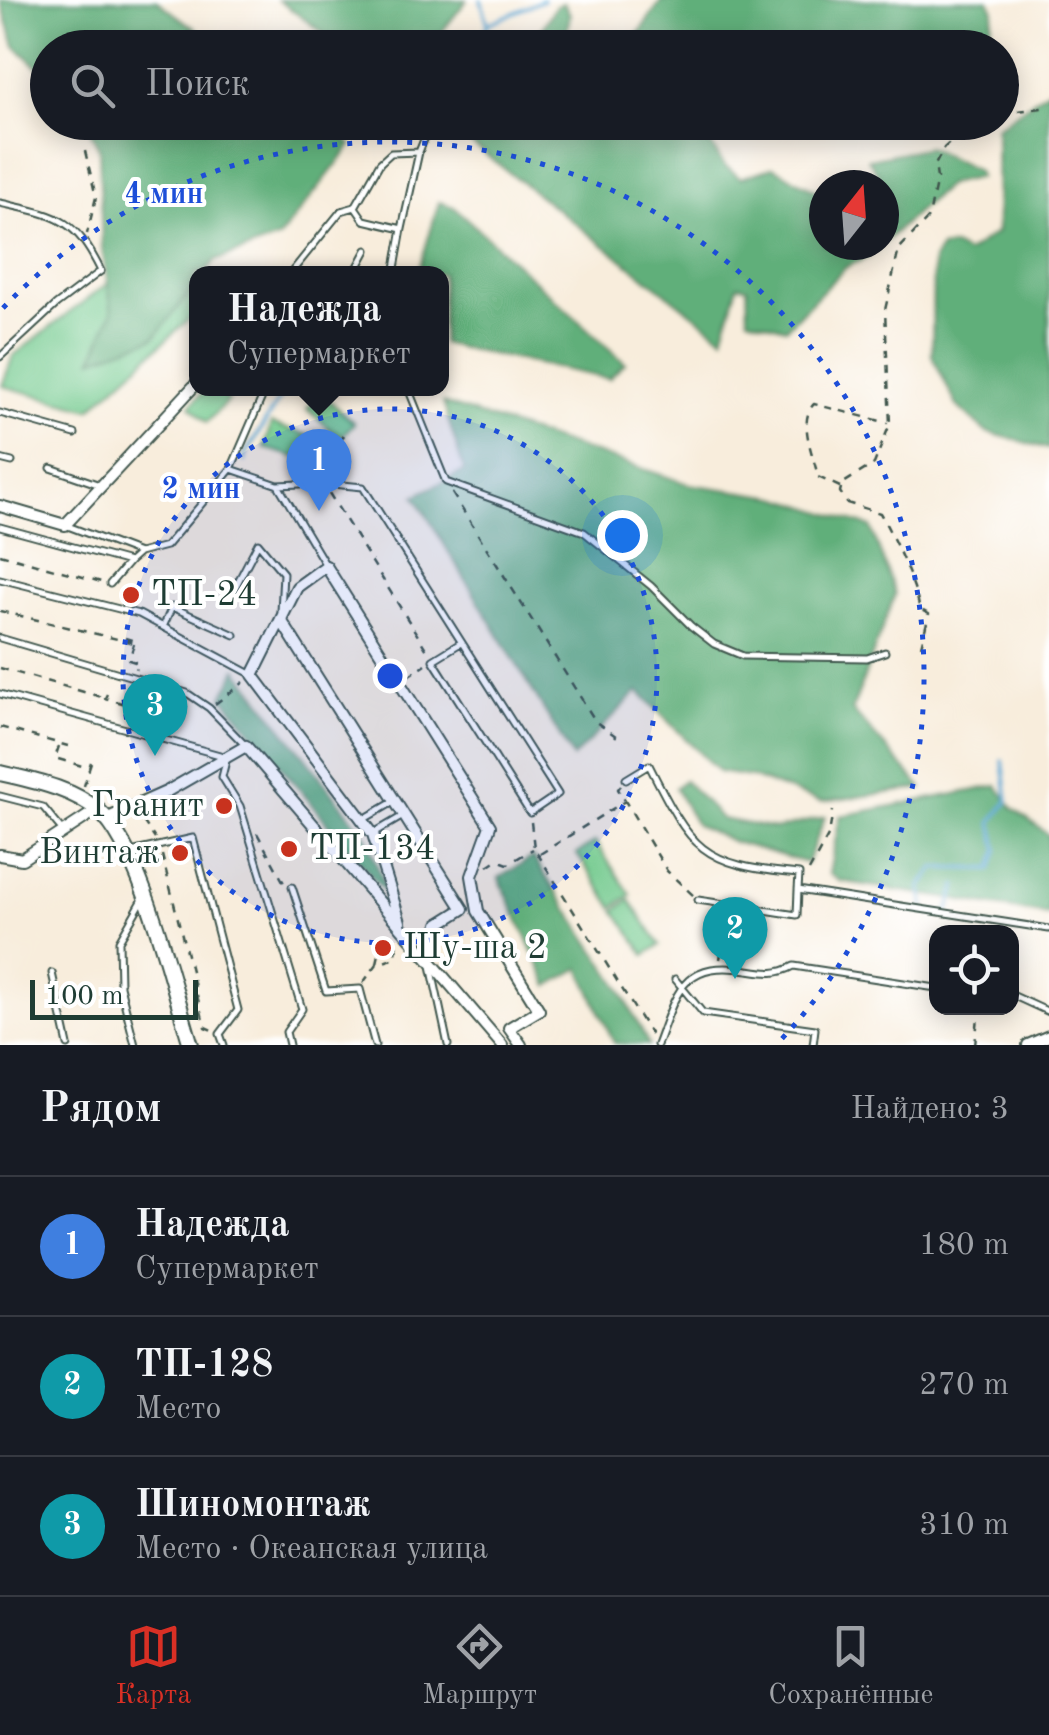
<!DOCTYPE html>
<html lang="ru">
<meta charset="utf-8">
<style>
:root{--surface:#171b24;--page:#20242c;--text:#f1f3f6;--muted:#9ea1a6;--line:#363941;--accent:#d93025}
body{margin:0;font-family:"Old Standard TT",serif;background:var(--page);color:var(--text)}
.controls{position:absolute;right:30px;bottom:30px;display:grid;overflow:hidden;border-radius:20px;box-shadow:0 5px 25px #0003}
.controls button{width:90px;height:90px;display:grid;place-items:center;padding:0;border:0;border-bottom:2px solid var(--line);background:var(--surface);color:var(--text);font:50px sans-serif}
.compass{position:absolute;left:809px;top:170px;width:90px;height:90px;border-radius:50%;background:var(--surface);box-shadow:0 5px 25px #0003;rotate:17deg}
.scale{position:absolute;left:30px;bottom:25px;width:168px;box-sizing:border-box;padding-left:10px;border:5px solid #1f3d34;border-top:0;font-size:28px;line-height:35px;white-space:nowrap;color:#1f3d34;-webkit-text-stroke:8px #fff;paint-order:stroke}
.you{position:absolute;left:622px;top:535px;width:35px;height:35px;margin:-25px;border:8px solid #fff;border-radius:50%;background:#1a73e8;box-shadow:0 0 0 15px #1a73e833}
.badge{display:grid;place-items:center;width:65px;height:65px;border-radius:50%;background:var(--accent);color:#fff;font-size:32px;font-weight:700}
.pin{position:absolute;translate:-50% -82px;filter:drop-shadow(0 2px 5px #0008)}
.pin::after{content:'';position:absolute;top:52px;width:35px;height:30px;background:inherit;clip-path:polygon(0 0,100% 0,50% 100%)}
.popup{position:absolute;left:189px;top:266px;width:260px;height:130px;box-sizing:border-box;display:grid;place-content:center;border-radius:20px;background:var(--surface);filter:drop-shadow(0 2px 8px #0005);font-size:32px;white-space:nowrap;color:var(--muted)}
.popup b{font-size:38px;color:var(--text)}
.popup::after{content:'';position:absolute;left:50%;top:100%;margin-left:-20px;border:20px solid transparent;border-top-color:var(--surface)}
.list{margin:0;padding:0;list-style:none}
h2{display:flex;justify-content:space-between;align-items:center;height:130px;margin:0;padding:0 40px;font-size:42px}
h2 small{font-size:32px;font-weight:400;color:var(--muted)}
.list li{display:grid;grid-template-columns:65px 1fr auto;gap:30px;align-items:center;box-sizing:border-box;height:140px;padding:0 40px;border-top:2px solid var(--line)}
.list b{display:block;font-size:38px;white-space:nowrap}
.list p{margin:0;font-size:32px;white-space:nowrap;color:var(--muted)}
.list em{font-size:32px;font-style:normal;color:var(--muted)}
.icon{flex:none;width:55px;height:55px;fill:none;stroke:currentColor;stroke-width:2;stroke-linecap:round;stroke-linejoin:round}
.map{position:relative;flex:none;width:1049px;height:1045px;overflow:hidden}
.search{position:absolute;background:var(--surface);box-shadow:0 5px 25px #0003;left:30px;right:30px;top:30px;height:110px;display:flex;align-items:center;gap:25px;box-sizing:border-box;padding:0 35px;border-radius:55px;color:var(--muted);font-size:38px}
.sheet{height:550px;background:var(--surface)}
nav{display:flex;justify-content:space-around;align-items:center;box-sizing:border-box;height:140px;border-top:2px solid var(--line);background:var(--surface);font-size:28px;color:var(--muted)}
nav a{display:grid;justify-items:center;gap:5px}
nav .on{color:var(--accent)}
.map>svg:first-child{display:block}
.green{fill:#76cb90;stroke:#4a8462;stroke-width:2.5}
.forest{fill:#60af7a;stroke:#407657;stroke-width:2.5}
.lines{fill:none;stroke-linecap:round;stroke-linejoin:round}
.stream{stroke:#57a5d0;stroke-width:4}
.service-casing{stroke:#40574d;stroke-width:9}
.minor-casing{stroke:#40574d;stroke-width:14}
.secondary-casing{stroke:#40574d;stroke-width:18}
.path{stroke:#40574d;stroke-width:2.5;stroke-dasharray:8 8;stroke-linecap:butt}
.service{stroke:#fff;stroke-width:5}
.minor{stroke:#fff;stroke-width:10}
.secondary{stroke:#fff;stroke-width:14}
.ring{fill:none;stroke:#1d4ed8;stroke-width:5;stroke-dasharray:5 10}
.poi-dot{fill:#c8321e;stroke:#fff;stroke-width:4}
.labels{text-anchor:middle;dominant-baseline:central;stroke-width:8;stroke-linejoin:round;paint-order:stroke}
.poi-label{font-size:35px;fill:#1f3d34;stroke:#fff;text-anchor:start}
.centre{fill:#1d4ed8;stroke:#fff;stroke-width:5}
.ring-label{font-size:30px;text-anchor:middle;font-weight:bold;fill:#1d4ed8;stroke:#fff;stroke-width:8;stroke-linejoin:round;paint-order:stroke}
</style>
<div class="map">
<svg width="1049" height="1045" viewBox="0 0 1049 1045">
<rect width="100%" height="100%" fill="#fff"/>
<filter id="ink" filterUnits="userSpaceOnUse"><feTurbulence type="fractalNoise" baseFrequency=".01" numOctaves="2"/><feDisplacementMap in="SourceGraphic" scale="20" xChannelSelector="R" yChannelSelector="G"/><feConvolveMatrix kernelMatrix="1 2 1 2 8 2 1 2 1" color-interpolation-filters="sRGB"/></filter>
<filter id="wash" filterUnits="userSpaceOnUse"><feTurbulence type="fractalNoise" baseFrequency=".0048" numOctaves="4" result="noise"/><feDisplacementMap in="SourceGraphic" scale="40" xChannelSelector="R" yChannelSelector="G"/><feGaussianBlur stdDeviation="2.25" result="paint"/><feColorMatrix in="noise" values="0 0 0 0 0 0 0 0 0 0 0 0 0 0 0 0 0 1.4 0 .05"/><feComposite in="paint" operator="in"/></filter>
<g filter="url(#wash)">
<rect width="100%" height="100%" fill="#f8eddc"/>
<path class="green" d="M129 267 191 289 196 313 90 409 2 386 13 356Z
M207 388 215 389 228 400 207 422 190 406Z
M321 393 354 423 340 438 307 409Z
M271 424 326 441 319 464 264 448Z
M595 842 631 895 613 907 577 854Z
M630 900 660 945 645 955 615 910Z"/>
<path class="forest" d="M0 0H156L220 47 48 48 47 75 15 46Z
M278 0H467L430 47H342Z
M662 0H989L994 10 991 27 907 47H622L636 37Z
M563 3 570 14 565 46 569 47H531L555 7Z
M1049 89V449L986 432 957 406 932 356 933 260 940 248 953 246 967 253 997 232 996 127Z
M469 122 697 123 724 165 741 178 773 167 824 195V245H881L868 257 846 267 786 328 748 318 747 287 738 285 723 337 463 137Z
M86 123H322L352 145 278 239 215 261 205 273 196 274V285L154 338 93 359 112 312 102 249 99 148Z
M928 147 977 171 979 177 948 184 884 242V198L889 191 868 159Z
M439 202 454 207 625 363 609 379 442 344V274L418 273Z
M443 403 689 484 777 497 871 527 895 594 852 710 922 788 821 802 751 777 719 772 638 691 573 758 415 496 464 471Z
M237 669 366 836 389 897 223 697Z
M684 780 722 819 776 829 825 817 807 863 734 842 696 825 675 788Z
M997 786 1013 808 1049 835V915L840 881 829 874 840 816Z
M533 857 619 986 649 1045 614 1043 580 968 549 986 499 878Z"/>
<g class="lines">
<path class="stream" d="M488 24 543 0
M476 48 488 24 481 0
M245 461V455L286 388
M925 910 921 887 935 868 992 869 998 850 992 822 1008 801 1003 761
M948 912 957 886"/>
</g>
</g>
<g filter="url(#ink)">
<g class="lines">
<g class="service-casing">
<path id="service" d="M0 203C57 216 74 216 101 271L56 305 0 357
M355 207 364 220 402 229 394 274
M402 229 419 152 431 122
M290 274 341 211 355 207 380 163 391 153 419 152
M354 274 367 250
M408 388 446 482 584 532 651 586 691 626 714 644 743 656 867 658 885 652
M0 413 75 434
M0 459 12 462
M51 468 100 485
M231 469 266 388
M65 525 139 553 166 546 231 469 278 485
M0 527 129 562 139 553
M325 564 278 485 322 483 363 487 558 794 530 813 433 660 459 644
M0 579 139 614 251 674
M110 584 129 562
M230 597 258 543 283 573 281 612
M163 627 172 607 235 635
M0 638 187 693 209 708 244 744
M0 694 227 757 222 777 240 806 302 1009 286 1032 289 1045
M626 779 649 765C692 850 700 865 799 874L798 890 1049 929
M0 796 43 807 62 830
M364 819 395 801
M374 833 403 816
M131 852 193 838 238 1010 220 1034 224 1045
M292 887 326 991 360 989 375 1045
M698 900 797 915 798 890
M430 961 448 1045
M52 973 68 1045
M675 979 703 1013 815 1029 813 1045
M1012 995 1049 1012
M135 1045 120 986 119 941 142 901
M657 1045C677 992 682 959 748 970 767 973 777 975 794 966L936 988"/>
</g>
<g class="minor-casing">
<path id="minor" d="M0 506 65 525 196 384
M281 620 463 909 439 924 431 956
M106 819 166 792 246 746 502 1045
M0 855 22 859 97 810
M400 922 373 834 253 675 297 587 326 566 490 826 472 876 478 911 539 1010 509 1028 521 1045
M1028 1045 1049 1036"/>
</g>
<g class="secondary-casing">
<path id="secondary" d="M0 773C34 781 72 788 99 811 142 849 173 988 191 1045"/>
</g>
<path class="path" d="M1002 113 1049 107
M85 151 96 197 87 234
M332 456 347 430
M840 487 818 477C814 456 797 421 814 404L888 423
M329 493 428 652
M452 493 596 722 623 741
M0 554 105 583
M0 611 134 643
M125 638 135 641
M134 644 129 660 138 663 136 669
M921 646 929 614 919 609C920 594 890 530 880 513L847 503 840 492 842 484 874 464 890 424 885 310 899 249 929 217 937 178 935 165 944 148 972 122
M0 668 105 698
M408 676 426 664
M107 694 105 698 132 706 137 689
M215 704 244 682
M0 727 68 746
M59 746 55 758 89 768 91 762
M621 785 618 789 667 871 694 896
M84 786 89 769
M143 821 155 839
M531 822 534 848 651 1035
M257 833 284 883
M540 854 625 801
M162 855 205 1027 214 1031
M488 866 497 860 508 864 533 849
M809 871 829 834 833 811
M720 959 728 912
M377 963 379 954
M363 983 377 964 396 958 397 939
M975 1045 979 1008"/>
<use href="#service" class="service"/>
<use href="#minor" class="minor"/>
<use href="#secondary" class="secondary"/>
</g>
</g>
<circle cx="390" cy="676" r="267" fill="#1d4ed8" fill-opacity=".12"/>
<g class="ring">
<circle cx="390" cy="676" r="267"/>
<path d="M3 308A534 534 0 1 1 777 1044"/>
</g>
<g class="poi-dot">
<circle cx="131" cy="595" r="10"/>
<circle cx="224" cy="806" r="10"/>
<circle cx="289" cy="849" r="10"/>
<circle cx="180" cy="853" r="10"/>
<circle cx="383" cy="948" r="10"/>
</g>
<g class="labels">
<g class="poi-label">
<text x="151" y="595">ТП-24</text>
<text x="204" y="806" text-anchor="end">Гранит</text>
<text x="309" y="849">ТП-134</text>
<text x="160" y="853" text-anchor="end">Винтаж</text>
<text x="403" y="948">Шу-ша 2</text>
</g>
</g>
<circle cx="390" cy="676" r="15" class="centre"/>
<g class="ring-label">
<text x="164" y="203">4 мин</text>
<text x="201" y="498">2 мин</text>
</g>
</svg>
<div class="controls">
<button><svg class="icon" aria-label="locate" viewBox="0 0 24 24"><circle cx="12" cy="12" r="6"/><path d="M12 2v4M12 18v4M2 12h4M18 12h4"/></svg></button>
</div>
<svg class="compass" viewBox="-18 -18 36 36"><path d="M0-13l5 13h-10z" fill="#e53935"/><path d="M0 13l5-13h-10z" fill="#9ea1a6"/></svg>
<div class="scale">100 m</div>
<div class="you"></div>
<div class="pin badge" style="left:319px;top:511px;background:#3f7fe0">1</div>
<div class="popup"><b>Надежда</b>Супермаркет</div>
<div class="pin badge" style="left:735px;top:979px;background:#0f9aa8">2</div>
<div class="pin badge" style="left:155px;top:756px;background:#0f9aa8">3</div>
<div class="search"><svg class="icon" aria-label="search" viewBox="0 0 24 24"><circle cx="10" cy="10" r="6"/><path d="M15 15l6 6"/></svg>Поиск</div>
</div>
<section class="sheet">
<h2>Рядом<small>Найдено: 3</small></h2>
<ul class="list">
<li><span class="badge" style="background:#3f7fe0">1</span><div><b>Надежда</b><p>Супермаркет</p></div><em>180 m</em></li>
<li><span class="badge" style="background:#0f9aa8">2</span><div><b>ТП-128</b><p>Место</p></div><em>270 m</em></li>
<li><span class="badge" style="background:#0f9aa8">3</span><div><b>Шиномонтаж</b><p>Место · Океанская улица</p></div><em>310 m</em></li>
</ul>
</section>
<nav>
<a class="on"><svg class="icon" aria-label="map" viewBox="0 0 24 24"><path d="M3 6l6-2 6 2 6-2v14l-6 2-6-2-6 2zM9 4v14M15 6v14"/></svg>Карта</a>
<a><svg class="icon" aria-label="directions" viewBox="0 0 24 24"><path d="M12 3l9 9-9 9-9-9zM9 14v-3h6M13 9l2 2-2 2"/></svg>Маршрут</a>
<a><svg class="icon" aria-label="saved" viewBox="0 0 24 24"><path d="M7 4h10v16l-5-4-5 4z"/></svg>Сохранённые</a>
</nav>
